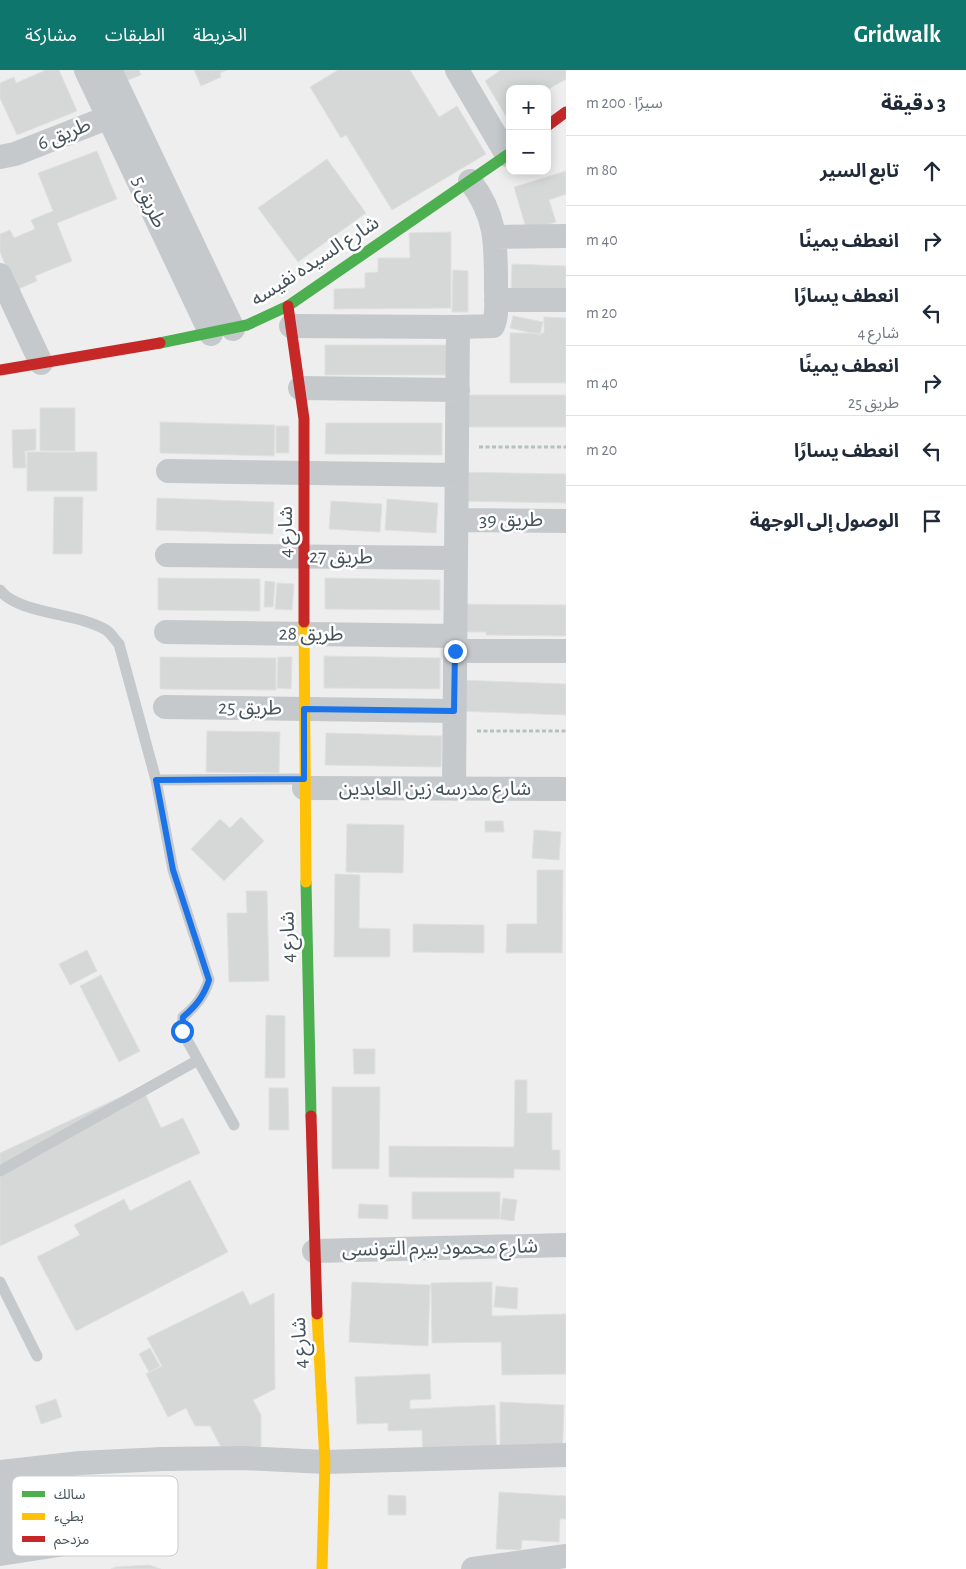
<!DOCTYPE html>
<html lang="ar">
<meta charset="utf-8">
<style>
:root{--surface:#fff;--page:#f2f2f3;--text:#1f2937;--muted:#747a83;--line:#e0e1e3;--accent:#0f766e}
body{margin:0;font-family:"Alegreya Sans","Noto Sans Arabic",sans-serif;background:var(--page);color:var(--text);direction:rtl}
.controls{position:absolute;right:15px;top:15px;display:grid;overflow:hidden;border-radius:10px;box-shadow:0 2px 12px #0003}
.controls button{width:45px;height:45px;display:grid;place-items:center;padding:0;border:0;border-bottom:1px solid var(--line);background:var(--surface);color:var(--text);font:25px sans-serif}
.stop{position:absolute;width:15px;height:15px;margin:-11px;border:4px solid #1a73e8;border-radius:50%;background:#fff}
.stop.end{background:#1a73e8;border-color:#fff;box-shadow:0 1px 5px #0008}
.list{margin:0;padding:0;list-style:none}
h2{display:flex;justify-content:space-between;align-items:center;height:65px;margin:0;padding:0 20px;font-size:21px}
h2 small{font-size:16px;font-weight:400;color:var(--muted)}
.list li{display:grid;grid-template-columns:32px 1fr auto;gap:15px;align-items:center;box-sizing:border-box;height:70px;padding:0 20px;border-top:1px solid var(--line)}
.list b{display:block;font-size:19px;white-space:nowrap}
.list p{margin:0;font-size:16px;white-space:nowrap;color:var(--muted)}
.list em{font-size:16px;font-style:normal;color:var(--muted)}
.icon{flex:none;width:28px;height:28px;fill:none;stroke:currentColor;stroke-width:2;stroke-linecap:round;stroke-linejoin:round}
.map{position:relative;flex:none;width:566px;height:1499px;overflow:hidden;direction:ltr}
header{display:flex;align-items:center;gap:30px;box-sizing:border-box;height:70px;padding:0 25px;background:var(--accent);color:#fff}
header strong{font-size:24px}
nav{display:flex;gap:28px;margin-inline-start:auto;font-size:18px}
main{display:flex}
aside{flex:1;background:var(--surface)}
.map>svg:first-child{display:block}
.building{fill:#d6d7d7;stroke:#e0e0e1}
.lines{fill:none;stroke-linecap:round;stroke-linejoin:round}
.path{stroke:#b4c2bc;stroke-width:3;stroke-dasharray:4 2.5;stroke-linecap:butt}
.lane{stroke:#c5c9cb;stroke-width:11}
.street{stroke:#c5c9cb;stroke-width:24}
.fast{stroke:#4caf50;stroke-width:11}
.slow{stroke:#ffc107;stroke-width:11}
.jam{stroke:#c62828;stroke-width:11}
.route{stroke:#1a73e8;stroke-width:6}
.labels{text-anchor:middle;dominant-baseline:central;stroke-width:5;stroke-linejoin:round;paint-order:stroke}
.street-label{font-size:20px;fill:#45545b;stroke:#fff}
.key{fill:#fff;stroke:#c7ccce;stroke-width:1}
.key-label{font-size:14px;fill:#45545b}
</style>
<header>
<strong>Gridwalk</strong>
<nav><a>الخريطة</a><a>الطبقات</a><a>مشاركة</a></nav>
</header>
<main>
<aside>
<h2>3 دقيقة<small>سيرًا · 200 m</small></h2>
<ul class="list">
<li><svg class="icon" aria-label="ahead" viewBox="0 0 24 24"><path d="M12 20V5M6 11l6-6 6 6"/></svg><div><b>تابع السير</b></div><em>80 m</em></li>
<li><svg class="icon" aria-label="right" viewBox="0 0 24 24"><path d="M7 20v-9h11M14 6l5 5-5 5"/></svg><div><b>انعطف يمينًا</b></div><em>40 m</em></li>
<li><svg class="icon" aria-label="left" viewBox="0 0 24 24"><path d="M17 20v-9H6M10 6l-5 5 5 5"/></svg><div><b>انعطف يسارًا</b><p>شارع 4</p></div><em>20 m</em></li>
<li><svg class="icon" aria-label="right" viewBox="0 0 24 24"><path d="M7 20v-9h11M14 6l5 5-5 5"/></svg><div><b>انعطف يمينًا</b><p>طريق 25</p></div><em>40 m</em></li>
<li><svg class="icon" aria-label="left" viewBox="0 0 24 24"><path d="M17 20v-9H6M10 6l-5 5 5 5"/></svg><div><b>انعطف يسارًا</b></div><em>20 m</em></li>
<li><svg class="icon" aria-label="arrive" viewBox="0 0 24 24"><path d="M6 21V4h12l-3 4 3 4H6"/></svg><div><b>الوصول إلى الوجهة</b></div></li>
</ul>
</aside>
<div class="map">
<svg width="566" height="1499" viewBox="0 0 566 1499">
<rect width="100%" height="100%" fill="#efeeee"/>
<path class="building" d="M46 0H59L77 41 17 65 0 28V13L14 7 16 13Z
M116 0H139L141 5 120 13Z
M194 0H227L220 3 221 7 201 16Z
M338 0H410L439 47 457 36 486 84 392 140 346 65 341 68 310 17Z
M566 0V9L547 20 510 19V53L485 11 501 0Z
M97 81 117 129 57 153 72 191 35 206 37 211 16 220 0 182V164L10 160 14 168 35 159 31 150 53 141 38 103Z
M327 89 366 143 298 192 258 138Z
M566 101V124L549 130 556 152 527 161 514 117Z
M451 162V238L334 239V219L365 218V203L378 202V188H410L409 163Z
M512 194 566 196V227L511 226Z
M453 200 468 201V242H452Z
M513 246 543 252 540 265 510 258Z
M544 247 566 248V313H510V263H544Z
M325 275H457V305H325Z
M453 325H566V357H453Z
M40 338H75V381H40Z
M160 352 275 355 274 386 160 383Z
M326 353H442V385L325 384Z
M276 356H289V383H276Z
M36 359V380L25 381 26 398H13L12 360Z
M27 382H97V421H27Z
M455 402 566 404V433L455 431Z
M54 427H83L82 484H53Z
M157 428 274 432 273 464 156 460Z
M387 429 438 433 436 463 385 460Z
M331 431 382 434 380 462 329 459Z
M158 508 260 509V541L158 540Z
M325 508 440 510V540L325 539Z
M265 511 275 512 273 537H264Z
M277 513 294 514 292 540 275 539Z
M453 534 566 535V566L486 565V562H452Z
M324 586 440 588V619L324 618Z
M160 587 276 588V620L160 619Z
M278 587H292L291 619 277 618Z
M458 610 566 614V645L456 641Z
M207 661 280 662 279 703 206 702Z
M326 663 442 666 441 697 325 695Z
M241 747 264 771 224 811 191 779 220 749 230 758Z
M485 751H503L504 762H485Z
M347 754 404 755 403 803 346 802Z
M534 760 561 762 559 790 532 788Z
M537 800H563L562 883H506L507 854H537Z
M335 804 360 805 359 858 390 859V887H334Z
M246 821H267L269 911 229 912 227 843H247Z
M413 854 484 855V883L413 882Z
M87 880 97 901 70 915 59 894Z
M101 905 140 981 119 992 80 916Z
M266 945 285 946V1008H265Z
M353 979H375V1004H354Z
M515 1010H527V1043H552V1080H560V1100L514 1099V1108L389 1107V1076L514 1077Z
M142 1017 161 1058 183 1048 200 1083 0 1176V1083Z
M332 1017H380L379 1099H332Z
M269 1018H288L289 1060H269Z
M190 1110 228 1182 76 1261 37 1187 80 1165 74 1155 124 1129 130 1141Z
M412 1122H500V1149H412Z
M503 1128 517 1130 514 1151 500 1149Z
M359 1134 388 1135V1149L358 1148Z
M352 1212 430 1215 428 1276 349 1272Z
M492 1212V1246L566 1244V1304L502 1305 501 1272 432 1273 431 1213Z
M496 1216 518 1218 517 1239 494 1237Z
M243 1221 250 1235 274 1223 275 1319 253 1330 261 1345V1377H221L210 1356H195L186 1338 168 1347 146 1304 162 1296 147 1268Z
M150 1278 160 1296 149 1302 139 1284Z
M430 1304 431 1329 410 1330V1339L495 1335 497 1392 423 1395 422 1360 388 1361V1353L357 1354 355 1307Z
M56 1329 62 1347 41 1354 35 1336Z
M500 1332 564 1335 562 1394 500 1392Z
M499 1422 566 1426V1449H560L559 1472 522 1470 521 1480 496 1479Z
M388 1425 406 1426V1445H388Z
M149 1495 161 1499H111L116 1497Z"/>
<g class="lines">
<path class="path" d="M479 377H566
M477 661H566"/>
<path class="lane" d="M0 520C17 544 80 543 106 560 111 563 115 570 119 574L156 710 173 800 209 910C204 926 196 936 183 947L182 961 234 1055
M156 710 304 709
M0 1101 198 990
M0 1212 37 1286"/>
<path class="street" d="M86 0 211 264
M110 0 233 259
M457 0 507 85
M0 87 15 84 122 42
M496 167 566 166
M0 205 41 293
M496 230H566
M291 256 458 257 493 256C498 245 496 229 496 217 496 175 497 146 470 111
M300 318 458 320
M168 401 457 405
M457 450 566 451
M167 485 456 488
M166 562 455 566
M455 581H566
M165 637 454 641
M304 718 566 719
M454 719 458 257
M314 1181 566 1175
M0 1402 80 1393 162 1389 243 1388 325 1392 566 1385
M0 1407 12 1482
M0 1484 85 1471
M473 1499 566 1486"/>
<path class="fast" d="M160 273 247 255 288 236 510 83
M306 812 311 1046"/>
<path class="slow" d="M304 552 306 812
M317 1244 325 1392 322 1499"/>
<path class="jam" d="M547 56 566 42
M288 236 304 349V552
M0 300 160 273
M311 1046 317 1244"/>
</g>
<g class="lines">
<path class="route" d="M182 961 183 947C196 936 204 926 209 910L173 800 156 710 304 709V639L454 641 455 581"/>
</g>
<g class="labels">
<g class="street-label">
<text transform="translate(64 64) rotate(-22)">طريق 6</text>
<text transform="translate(149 132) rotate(65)">طريق 5</text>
<text transform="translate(315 191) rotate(-33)">شارع السيده نفيسه</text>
<text x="511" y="450">طريق 39</text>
<text transform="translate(286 462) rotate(-90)">شارع 4</text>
<text transform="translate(341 487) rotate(1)">طريق 27</text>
<text transform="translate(311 564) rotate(1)">طريق 28</text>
<text transform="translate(250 638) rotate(1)">طريق 25</text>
<text x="435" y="719">شارع مدرسه زين العابدين</text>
<text transform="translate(288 867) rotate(-91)">شارع 4</text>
<text transform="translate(440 1178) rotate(-1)">شارع محمود بيرم التونسى</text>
<text transform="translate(300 1273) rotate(-93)">شارع 4</text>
</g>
</g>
<rect x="12" y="1406" width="166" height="80" rx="8" class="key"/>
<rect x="22" y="1421" width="23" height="6" fill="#4caf50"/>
<rect x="22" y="1443" width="23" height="7" fill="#ffc107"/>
<rect x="22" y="1466" width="23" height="6" fill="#c62828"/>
<g class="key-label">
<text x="54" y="1429">سالك</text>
<text x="54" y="1451">بطيء</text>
<text x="54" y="1474">مزدحم</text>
</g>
</svg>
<div class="controls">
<button>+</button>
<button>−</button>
</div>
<div class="stop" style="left:182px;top:961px"></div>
<div class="stop end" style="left:455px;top:581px"></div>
</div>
</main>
